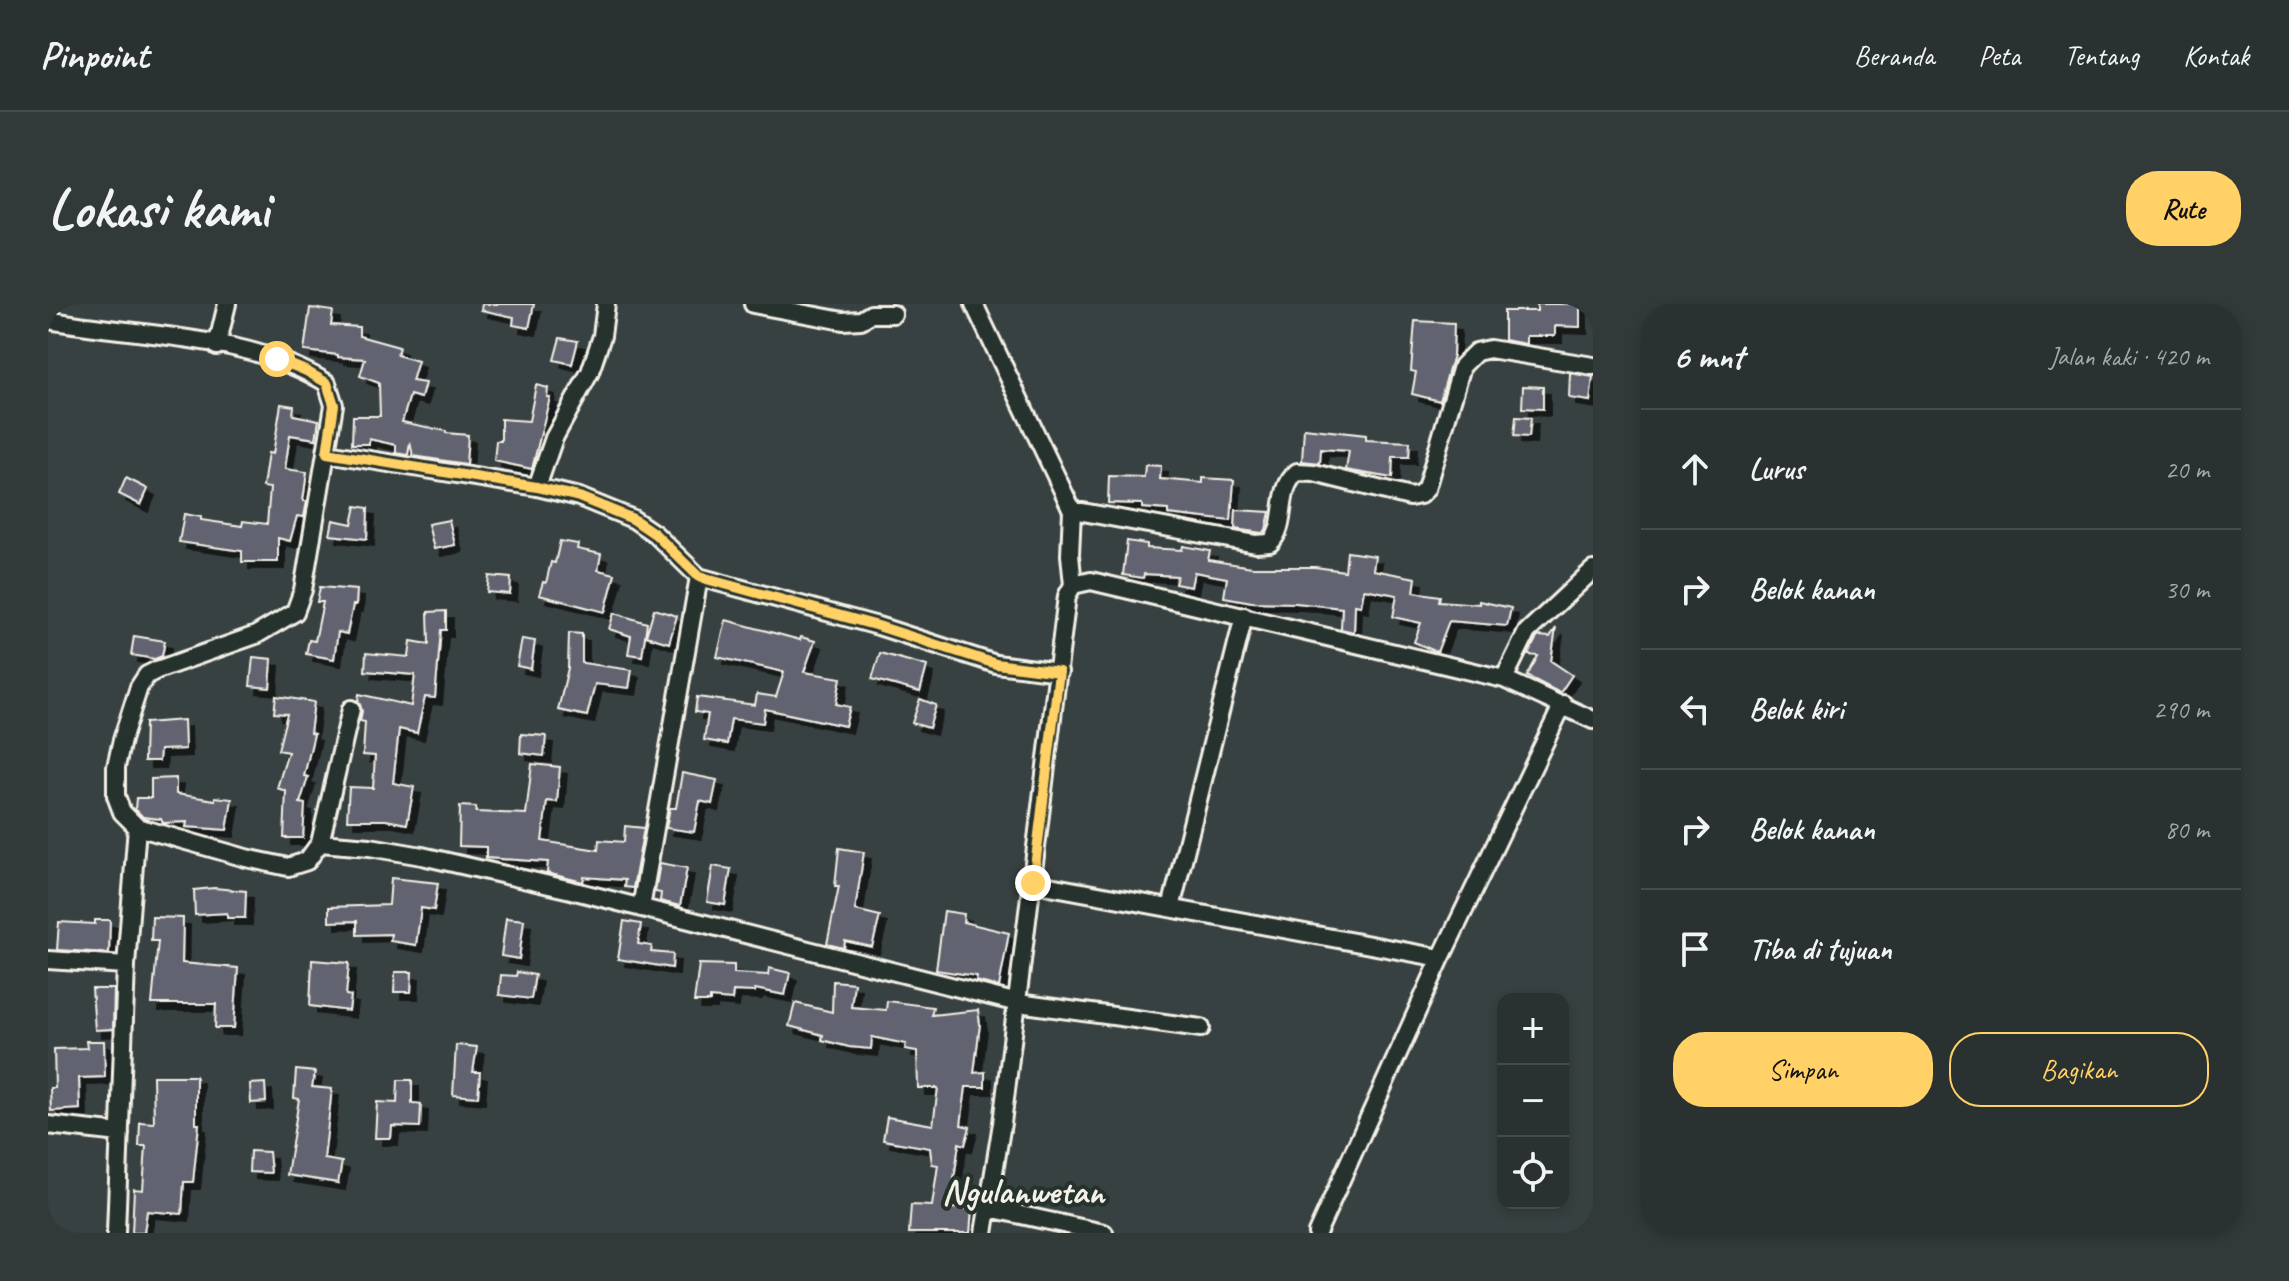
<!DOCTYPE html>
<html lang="id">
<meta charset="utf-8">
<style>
:root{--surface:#2a3131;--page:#323939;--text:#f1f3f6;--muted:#a5a9ab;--line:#464c4d;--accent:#ffd166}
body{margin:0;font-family:Caveat,sans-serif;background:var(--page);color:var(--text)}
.controls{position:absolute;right:24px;bottom:24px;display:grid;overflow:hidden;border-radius:16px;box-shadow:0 4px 12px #0003}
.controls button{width:72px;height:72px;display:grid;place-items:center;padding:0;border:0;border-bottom:2px solid var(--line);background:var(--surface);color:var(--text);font:40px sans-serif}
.stop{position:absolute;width:24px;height:24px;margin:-18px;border:6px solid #ffd166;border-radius:50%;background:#fff}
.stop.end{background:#ffd166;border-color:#fff;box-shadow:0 2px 8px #0008}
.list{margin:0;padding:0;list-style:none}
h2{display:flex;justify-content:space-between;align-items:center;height:104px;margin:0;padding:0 32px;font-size:34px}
h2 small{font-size:26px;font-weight:400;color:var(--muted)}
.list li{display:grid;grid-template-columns:52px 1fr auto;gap:24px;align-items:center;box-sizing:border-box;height:120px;padding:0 32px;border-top:2px solid var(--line)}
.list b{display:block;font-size:30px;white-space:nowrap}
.list em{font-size:26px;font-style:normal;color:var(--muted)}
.actions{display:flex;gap:16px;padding:24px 32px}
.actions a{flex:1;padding:18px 0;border:2px solid var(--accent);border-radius:32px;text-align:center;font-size:28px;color:var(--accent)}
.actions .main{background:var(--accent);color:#111}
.icon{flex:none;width:44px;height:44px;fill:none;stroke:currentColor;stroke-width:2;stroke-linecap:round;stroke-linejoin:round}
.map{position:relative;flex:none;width:1545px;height:929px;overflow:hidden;border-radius:32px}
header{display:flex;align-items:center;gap:48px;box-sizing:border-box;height:112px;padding:0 40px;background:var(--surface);border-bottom:2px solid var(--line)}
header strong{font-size:38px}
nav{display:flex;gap:44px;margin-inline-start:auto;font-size:28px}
.intro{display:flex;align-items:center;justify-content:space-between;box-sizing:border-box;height:192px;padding:0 48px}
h1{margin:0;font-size:56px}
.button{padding:20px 36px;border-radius:32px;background:var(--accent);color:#111;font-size:28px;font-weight:700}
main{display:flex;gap:48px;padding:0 48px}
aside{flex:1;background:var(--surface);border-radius:32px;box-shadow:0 4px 12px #0003}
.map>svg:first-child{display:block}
.building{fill:#626370;stroke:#f4f1e8;stroke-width:2;filter:url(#shadow)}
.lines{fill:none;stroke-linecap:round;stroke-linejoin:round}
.street-casing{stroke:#f4f1e8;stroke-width:22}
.street{stroke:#26332d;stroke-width:16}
.route{stroke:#ffd166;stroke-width:10}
.labels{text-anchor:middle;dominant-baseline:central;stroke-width:8;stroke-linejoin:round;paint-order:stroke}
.quarter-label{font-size:36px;font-weight:bold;fill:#f4f1e8;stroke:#26332d}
</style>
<header>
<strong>Pinpoint</strong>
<nav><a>Beranda</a><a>Peta</a><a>Tentang</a><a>Kontak</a></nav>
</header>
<div class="intro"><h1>Lokasi kami</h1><a class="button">Rute</a></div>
<main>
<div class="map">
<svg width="1545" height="929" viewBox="0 0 1545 929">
<defs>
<filter id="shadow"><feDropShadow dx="7" dy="7" stdDeviation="0" flood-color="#0009"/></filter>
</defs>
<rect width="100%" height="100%" fill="#384141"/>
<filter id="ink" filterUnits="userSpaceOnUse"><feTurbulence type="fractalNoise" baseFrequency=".0125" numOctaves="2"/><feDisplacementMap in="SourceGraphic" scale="16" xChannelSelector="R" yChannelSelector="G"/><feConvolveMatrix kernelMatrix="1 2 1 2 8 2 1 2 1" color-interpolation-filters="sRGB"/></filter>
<g filter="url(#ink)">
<path class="building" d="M434 0H486L481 24 465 21 466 13 433 6Z
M1489 0H1532V23L1507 22V32H1478V40L1456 36V7H1489Z
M262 4 285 7 283 21 311 23V32L351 43 349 51 370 57 364 77 377 79 373 94 362 91 354 118 398 127V129L420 131 418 160 365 152 362 138 360 151 348 149V141L321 135V140H304L305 112H332L331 79 312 72 317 55 290 53V51L256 47Z
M1367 17 1406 19 1405 51 1392 97 1364 90 1368 68 1363 67Z
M512 34 530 37 524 60 506 56Z
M1522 69 1545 73 1542 97 1521 94Z
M488 81 500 84 499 93H502L484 165 446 157 448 137H453V115L481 117Z
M1475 82 1495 83V105L1474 104Z
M233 100 246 102 245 111 271 116 268 135 242 131 237 165 259 168 255 197H259L256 213 249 212 242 237 230 234V258H194V247L131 238 136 210 153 213V216L194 222 195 217 219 220 222 184 215 183 220 149 225 150Z
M1468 113 1483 114 1481 133 1466 132Z
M1256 124 1318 131V136L1362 138 1361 153H1345L1344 174 1298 166 1301 147 1273 145 1272 159 1254 157Z
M1097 161 1113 162 1112 175 1155 179V174L1186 176 1183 217 1120 210V206L1094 204V200L1060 199 1061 172 1096 173Z
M78 174 100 185 93 201 71 190Z
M308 202 320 204 319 235 282 231 285 216 304 220Z
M1188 206 1222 208 1218 226 1214 229 1187 225Z
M401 216 407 241 386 245 380 220Z
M512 237 530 240 529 245 553 250 550 266 567 270 557 308 491 291 495 278 498 279 503 258 507 259Z
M1079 237 1099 240V244L1134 246 1135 242 1162 247 1160 256 1204 263H1267L1297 267 1299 248 1327 252 1325 266 1368 274 1366 288 1392 292 1391 297 1431 300V297L1463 304 1459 322 1401 317 1389 348 1366 338 1373 319 1345 313 1349 291 1316 285 1313 302 1307 301 1306 328 1293 325 1294 304 1248 299 1204 298 1176 293 1179 274 1146 268 1143 283 1127 280 1129 272 1096 270 1095 274 1075 271Z
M441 272 463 274 462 290 439 288Z
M272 283 309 286 308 301H305L299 330 290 328 286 355 258 350 261 336 267 337 275 298H269Z
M606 305 629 312 621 339 598 332Z
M398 307V326H393L387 394 377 393 369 429 351 425 345 479 366 483 359 520 338 516H299L301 483 325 484 327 452 315 451 317 418 312 417 314 407 310 396 311 390 363 402 367 371 317 367 318 349 361 353 363 337 381 340 380 308Z
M566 309 599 319 594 352 580 350 583 332 561 325Z
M678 316 752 336 753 333 767 337 756 368 793 374 788 400 802 403 797 422 717 405 715 419 683 415 679 440 656 436 660 410 647 408 649 393 707 401 709 390 728 393 736 368 669 353Z
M1508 324 1503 357 1524 371 1512 389 1479 372 1490 352 1480 351 1488 335 1491 332 1502 333Z
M521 329 534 330V359L584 366 581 384 547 380 539 412 510 406 520 364Z
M86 332 117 337 114 352 107 355 83 351Z
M474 335 487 337 483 365 469 362Z
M832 349 879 362 872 388 824 375Z
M205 353 224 355 222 384 202 382Z
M228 392 266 398 262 429 266 430 256 472 260 473 252 499 257 500 255 534H236L238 487 229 484 240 448 230 446 239 410 226 409Z
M872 395 888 401 881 424 864 419Z
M136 416 137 445 112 446 111 457H96L97 419Z
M473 430 498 432 496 452 472 449Z
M484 460 512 463 509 498 499 497 494 537 550 546 551 536 576 538 577 522 596 524 585 584 576 583 577 576 536 573 535 578 499 569 500 558 438 554V543L411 542 412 502 428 503V508L478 510Z
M634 469 669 476 664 500 652 497 646 528 618 524 622 504H628Z
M128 474V490L167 496V493L184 495 179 526 138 523 139 518 115 519 113 515 95 513 87 505 88 494H103V475Z
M791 544 816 548 807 606 832 612 824 643 797 637 796 644 779 640 791 582H787Z
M612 559 639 564 632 602 612 597 613 589 607 588Z
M665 562 683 565 677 601 659 598Z
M343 574 390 579 386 606 373 604 368 641 342 637 343 630 309 631V617L281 618V603L341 601Z
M166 584 198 587 197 614H179V609L147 611 146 586Z
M896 607 916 610 915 618 961 629 951 683 928 677 929 672 888 666Z
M104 613 135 614 134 659 190 664 186 724H167L168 700H104L110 637H103Z
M458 614 476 616 471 655 453 652Z
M47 616H62L61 649 9 646 11 618 47 620Z
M576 617 593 620 590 640 604 642 603 648 625 650 624 664 570 655Z
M264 656 301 659 298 691 303 692 301 707 262 702Z
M651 660 686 661V669L720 671 721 664 742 669 737 691 707 685V688L685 687 684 696 662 694V698H646Z
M347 668H364L363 688H346Z
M469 668 487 671 483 695 451 691 453 671 468 672Z
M785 677 806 679 803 703 838 706 839 697 885 703 883 711 930 706 932 720 926 769 937 768V783H918L913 821 922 823 917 841 911 839 902 904 924 905 922 929H861L863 901 884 902 890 861 884 860 882 844 835 836 839 813 885 821 890 784H870L869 747 857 745 858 740 824 733 823 745 801 743 774 736 775 731 741 722 747 699 784 708Z
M44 685H66L65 725 47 726Z
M38 737H56L57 773 31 774 32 805 3 807 2 784H7L6 745 39 744Z
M408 741 429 743 425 768H432L430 793 405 791Z
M248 766 267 768 264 783 284 785 276 855 294 858 290 879 239 871 251 795 246 794Z
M105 772H148V820H151L145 878H136L134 910 99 907 96 929H84L86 885 95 886 98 842H91L92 818 106 819Z
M350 776H364V799L373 800 372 823 344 822 343 834H327L329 798 349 799Z
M217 779 218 798 203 799 202 780Z
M202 847 221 848 223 869 201 868Z"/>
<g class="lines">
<g class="street-casing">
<path id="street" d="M705 0 795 17 813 16 823 10H845
M926 0 1024 206
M0 16C92 33 197 29 279 79L286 101 255 286 247 308 208 331 109 366 99 371 91 383 74 436 68 463V492L74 508 89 523 198 554 240 563 259 557 272 539 322 543 374 552 523 586 970 699 1153 724
M169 42 179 0
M279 149 489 183 531 193 585 215 607 230 651 273 830 322 948 360 1011 368
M489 183 506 134 542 68 554 32 558 0
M1025 281 1022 251 1024 206 1208 240 1222 239C1241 221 1227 187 1249 168L1266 169 1362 193 1372 191 1378 185 1414 62 1428 48 1442 45 1545 62
M1456 375 1479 328 1545 266
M272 539 303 405
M985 579 1393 654 1515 400
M593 604 651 273
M1123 604 1196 312
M0 656 78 661
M0 821 72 829
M941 904 1056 929
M68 929 78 661 89 523
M936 929 954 819 1019 292 1025 281 1043 277 1456 375 1545 416
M1269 929 1393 654"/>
</g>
<use href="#street" class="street"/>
</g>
</g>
<g class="lines" filter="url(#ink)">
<path class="route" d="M229 55 258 67 279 79 286 101 279 149 489 183 531 193 585 215 607 230 651 273 830 322 948 360 1011 368 985 579"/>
</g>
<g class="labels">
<g class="quarter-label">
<text x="975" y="887">Ngulanwetan</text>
</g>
</g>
</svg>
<div class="controls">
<button>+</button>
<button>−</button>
<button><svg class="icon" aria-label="locate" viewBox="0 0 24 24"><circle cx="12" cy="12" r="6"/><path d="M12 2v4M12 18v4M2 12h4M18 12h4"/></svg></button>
</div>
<div class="stop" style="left:229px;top:55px"></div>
<div class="stop end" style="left:985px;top:579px"></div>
</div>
<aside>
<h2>6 mnt<small>Jalan kaki · 420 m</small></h2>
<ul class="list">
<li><svg class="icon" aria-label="ahead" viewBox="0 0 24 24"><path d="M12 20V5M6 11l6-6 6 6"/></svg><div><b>Lurus</b></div><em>20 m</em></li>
<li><svg class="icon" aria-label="right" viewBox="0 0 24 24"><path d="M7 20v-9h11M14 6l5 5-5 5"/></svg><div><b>Belok kanan</b></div><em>30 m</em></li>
<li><svg class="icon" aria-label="left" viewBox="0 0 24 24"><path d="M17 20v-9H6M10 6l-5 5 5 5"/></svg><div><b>Belok kiri</b></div><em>290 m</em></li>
<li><svg class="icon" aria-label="right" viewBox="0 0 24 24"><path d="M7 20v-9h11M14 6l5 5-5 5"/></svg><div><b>Belok kanan</b></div><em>80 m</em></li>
<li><svg class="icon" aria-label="arrive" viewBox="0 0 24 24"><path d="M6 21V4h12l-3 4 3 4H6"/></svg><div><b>Tiba di tujuan</b></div></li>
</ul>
<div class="actions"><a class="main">Simpan</a><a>Bagikan</a></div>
</aside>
</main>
